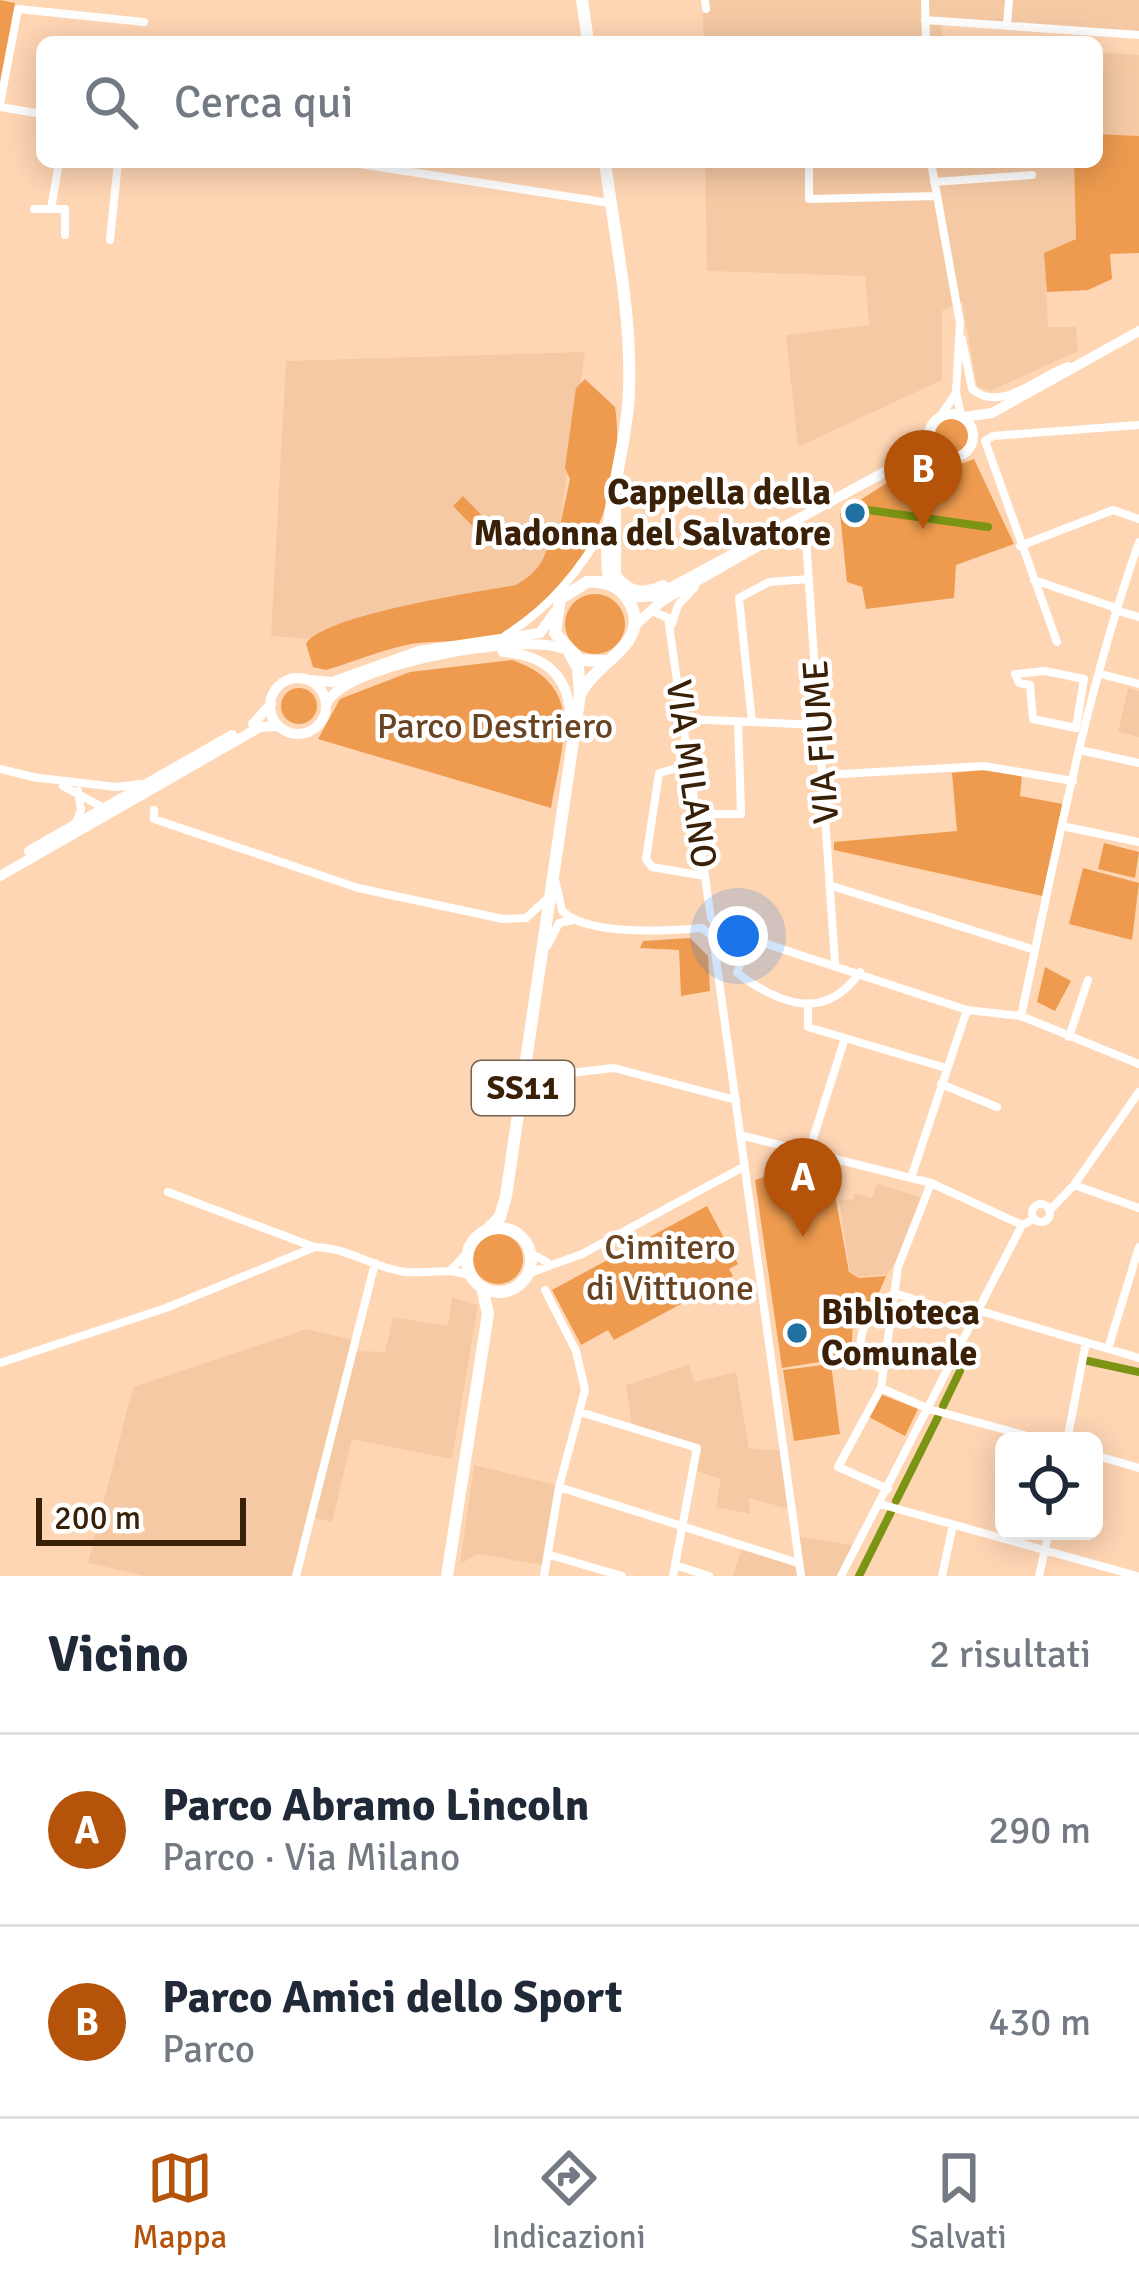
<!DOCTYPE html>
<html lang="it">
<meta charset="utf-8">
<style>
:root{--surface:#fff;--page:#f6f6f7;--text:#1f2937;--muted:#747a83;--line:#e0e1e3;--accent:#b45309}
body{margin:0;font-family:Signika,sans-serif;background:var(--page);color:var(--text)}
.controls{position:absolute;right:36px;bottom:36px;display:grid;overflow:hidden;border-radius:18px;box-shadow:0 6px 30px #0003}
.controls button{width:108px;height:108px;display:grid;place-items:center;padding:0;border:0;border-bottom:3px solid var(--line);background:var(--surface);color:var(--text);font:60px sans-serif}
.scale{position:absolute;left:36px;bottom:30px;width:210px;box-sizing:border-box;padding-left:12px;border:6px solid #392007;border-top:0;font-size:33px;line-height:42px;white-space:nowrap;color:#392007;-webkit-text-stroke:9px #fff;paint-order:stroke}
.you{position:absolute;left:738px;top:936px;width:42px;height:42px;margin:-30px;border:9px solid #fff;border-radius:50%;background:#1a73e8;box-shadow:0 0 0 18px #1a73e833}
.badge{display:grid;place-items:center;width:78px;height:78px;border-radius:50%;background:var(--accent);color:#fff;font-size:39px;font-weight:700}
.pin{position:absolute;translate:-50% -99px;filter:drop-shadow(0 3px 6px #0008)}
.pin::after{content:'';position:absolute;top:63px;width:42px;height:36px;background:inherit;clip-path:polygon(0 0,100% 0,50% 100%)}
.list{margin:0;padding:0;list-style:none}
h2{display:flex;justify-content:space-between;align-items:center;height:156px;margin:0;padding:0 48px;font-size:51px}
h2 small{font-size:39px;font-weight:400;color:var(--muted)}
.list li{display:grid;grid-template-columns:78px 1fr auto;gap:36px;align-items:center;box-sizing:border-box;height:192px;padding:0 48px;border-top:3px solid var(--line)}
.list b{display:block;font-size:45px;white-space:nowrap}
.list p{margin:0;font-size:39px;white-space:nowrap;color:var(--muted)}
.list em{font-size:39px;font-style:normal;color:var(--muted)}
.icon{flex:none;width:66px;height:66px;fill:none;stroke:currentColor;stroke-width:2;stroke-linecap:round;stroke-linejoin:round}
.map{position:relative;flex:none;width:1139px;height:1576px;overflow:hidden}
.search{position:absolute;background:var(--surface);box-shadow:0 6px 30px #0003;left:36px;right:36px;top:36px;height:132px;display:flex;align-items:center;gap:30px;box-sizing:border-box;padding:0 42px;border-radius:18px;color:var(--muted);font-size:45px}
.sheet{height:540px;background:var(--surface)}
nav{display:flex;justify-content:space-around;align-items:center;box-sizing:border-box;height:168px;border-top:3px solid var(--line);background:var(--surface);font-size:33px;color:var(--muted)}
nav a{display:grid;justify-items:center;gap:6px}
nav .on{color:var(--accent)}
.map>svg:first-child{display:block}
.built{fill:#f5c9a4}
.green{fill:#ee9b4f}
.lines{fill:none;stroke-linecap:round;stroke-linejoin:round}
.canal{stroke:#7b9413;stroke-width:8}
.street{stroke:#fff;stroke-width:8}
.secondary{stroke:#fff;stroke-width:10}
.primary{stroke:#fff;stroke-width:12}
.poi-dot{fill:#2070a2;stroke:#fff;stroke-width:4.5}
.labels{text-anchor:middle;dominant-baseline:central;stroke-width:9;stroke-linejoin:round;paint-order:stroke}
.shield{fill:#fff;stroke:#746351;stroke-width:3}
.shield-label{font-size:33px;font-weight:bold;fill:#392007}
.poi-label{font-size:36px;font-weight:bold;fill:#392007;stroke:#fff;text-anchor:end}
.park-label{font-size:36px;fill:#694423;stroke:#fff}
.street-label{font-size:36px;fill:#392007;stroke:#fff}
</style>
<div class="map">
<svg width="1139" height="1576" viewBox="0 0 1139 1576">
<rect width="100%" height="100%" fill="#ffd6b4"/>
<path class="built" d="M702 0H1139V33L941 21 942 42H704Z
M1097 52 1139 55V136L1097 134Z
M705 162H1074L1076 239 1045 254 1048 327H1076L1078 351 991 391 977 386 962 301 942 311V380L798 447 786 335 869 325 865 276 707 271Z
M585 352 558 535 549 541 544 561 533 574 517 585 390 609 308 639 271 636 286 361Z
M1128 688 1139 691V737L1118 732Z
M877 1184 924 1198 907 1248 887 1274 859 1277 850 1272 839 1200 853 1199 855 1193 872 1198Z
M452 1297 478 1305 452 1459 352 1439 332 1522 313 1517 298 1576H145L88 1563 133 1387 306 1329 358 1341 356 1351 385 1352 393 1317 448 1326Z
M689 1364 694 1382 736 1372 749 1448 782 1451 789 1509 749 1498 750 1514 716 1507 721 1479 695 1471 700 1447 632 1426 626 1385Z
M474 1465 556 1485 542 1565 478 1554 460 1564Z
M798 1536 855 1546 838 1576H803Z
M742 1547 797 1565 798 1576H733Z"/>
<path class="green" d="M0 0 15 3 0 104Z
M1097 134 1139 136V253L1110 254 1112 279 1088 290 1047 292 1044 253 1076 239 1074 162H1097Z
M585 379 615 407C628 491 582 589 508 631 480 646 437 638 406 645 379 651 353 662 326 670L313 667 306 644C323 615 477 592 516 585 536 573 544 563 549 541L558 535 570 479 565 468 576 388Z
M935 436a17 17 0 1 1 34 0a17 17 0 1 1-34 0Z
M974 459 1014 544 956 565 954 598 866 609 862 587 847 582 840 513 913 466H955Z
M463 496 498 532 488 542 453 506Z
M565 624a30 30 0 1 1 60 0a30 30 0 1 1-60 0Z
M512 660C588 686 561 745 551 808L318 739 340 699 410 672Z
M281 706a18 18 0 1 1 36 0a18 18 0 1 1-36 0Z
M983 770 1022 775 1020 796 1063 804 1042 896 834 850V842L957 831 952 773Z
M1104 843 1139 852 1135 878 1098 869Z
M1083 868 1139 883 1132 940 1069 924Z
M690 938 708 956 710 991 681 996 679 950 640 948 643 941Z
M1045 967 1071 981 1055 1011 1037 1002Z
M830 1167 849 1272 859 1278 886 1276 878 1295 853 1321 851 1357 782 1368 755 1180 790 1168Z
M707 1206 738 1264 729 1269 733 1276 614 1340 608 1330 581 1345 552 1290Z
M473 1259a25 25 0 1 1 50 0a25 25 0 1 1-50 0Z
M831 1364 840 1434 794 1441 783 1370Z
M880 1394 918 1409 905 1436 869 1417Z"/>
<g class="lines">
<path class="canal" d="M861 509 988 527
M1088 1361 1139 1372
M943 1406 960 1371
M896 1501 938 1417
M859 1576 891 1512"/>
<path class="street" d="M705 0 706 9
M925 0 926 42
M925 20 1139 35
M1007 26 1009 0
M0 104 18 9 144 22
M0 107 42 114
M347 162 610 203
M809 162V199L937 196
M931 162 960 323 956 392 961 415
M934 182 1032 175
M34 209H65V235
M51 209 59 162
M110 240 118 162
M962 339 972 389C1001 414 1038 376 1068 366
M940 417 956 393
M821 529 806 540 835 963
M1020 546 1113 510 1139 519
M1034 580 1116 608
M1115 610 1139 617
M652 611 668 618 711 918 721 929
M672 624 678 605 695 587
M506 635C551 607 581 569 607 523
M1057 642 985 441 993 436 1139 425
M1045 671 1084 679 1076 728 1033 719 1030 685 1019 683 1015 674Z
M1101 674 1139 684
M683 719 820 725
M752 722 739 598 769 582 809 579
M1080 750 1139 763
M689 765 659 773 646 859 652 867 705 876
M0 769 37 778
M823 775 984 766 1073 781
M32 777 116 787 140 784
M63 786 102 807
M154 810V819L358 888 503 919 526 918 546 900
M696 814H741L738 722
M76 822 81 810 78 791
M1062 826 1139 842
M556 883 562 911C588 936 667 931 702 928
M829 885 1035 950
M702 928 713 937 801 1576
M721 929 967 1010 1021 1016 1139 1064
M750 934 737 973C779 1004 825 1023 860 972
M548 945 559 923 573 920
M808 1007V1027L946 1068
M1021 1016C1055 858 1085 695 1139 542
M1069 1037 1088 980
M570 1073 614 1068 736 1100
M941 1084 997 1107
M740 1135 931 1183 1022 1225
M809 1151 845 1038
M911 1178 967 1010
M1074 1185 1139 1208
M168 1192 314 1247
M1032 1213a9 9 0 1 1 18 0a9 9 0 1 1-18 0Z
M1050 1210 1074 1185 1139 1092
M530 1253 547 1262
M451 1270 467 1253
M527 1274 582 1254 745 1166
M894 1293 974 1318
M977 1310 1139 1358
M1108 1349 1139 1247
M0 1363 166 1308 315 1247C350 1248 373 1268 406 1272 429 1274 449 1267 471 1276
M883 1370 862 1359C856 1328 870 1313 893 1294
M881 1388 929 1409 1046 1441
M580 1412 697 1448 673 1576
M1067 1441 1086 1342
M1094 1455 1139 1468
M559 1487 798 1563
M888 1489 838 1467 881 1388 898 1267 931 1183
M880 1504 1137 1576
M550 1555 622 1576
M675 1565 709 1576
M296 1576 375 1263
M544 1576 559 1487 585 1390 576 1351 545 1290
M841 1576 1022 1225 1034 1219
M942 1576 953 1525
M1039 1576 1049 1531"/>
<path class="secondary" d="M929 436a22 22 0 1 1 44 0a22 22 0 1 1-44 0Z
M964 417 992 413 1139 331
M616 505V575C630 593 643 594 663 585
M627 598 655 596 911 458 938 454
M635 625 662 601 769 540
M503 652C550 655 573 681 570 728
M270 706a28 28 0 1 1 56 0a28 28 0 1 1-56 0Z
M309 680 332 682 419 651 540 633 555 612
M326 705C340 664 527 632 564 649
M253 724 271 704
M29 851 232 735
M0 876 260 727 279 726"/>
<path class="primary" d="M582 0 588 42
M605 162C615 238 632 315 629 392 627 454 598 523 610 584
M581 693C595 662 655 642 628 600 619 585 603 581 587 582L560 599 555 633 580 660 606 661
M467 1260a32 32 0 1 1 64 0a32 32 0 1 1-64 0Z
M488 1229 500 1217 506 1196 580 694 578 668 570 654
M447 1576 488 1314 482 1287"/>
</g>
<g class="poi-dot">
<circle cx="855" cy="513" r="12"/>
<circle cx="797" cy="1333" r="12"/>
</g>
<g class="labels">
<rect class="shield" x="472" y="1061" width="102" height="54" rx="9"/>
<g class="shield-label">
<text x="523" y="1088">SS11</text>
</g>
<g class="poi-label">
<text x="831" y="492">Cappella della<tspan x="831" dy="41">Madonna del Salvatore</tspan></text>
<text x="821" y="1312" text-anchor="start">Biblioteca<tspan x="821" dy="41">Comunale</tspan></text>
</g>
<g class="park-label">
<text x="495" y="726">Parco Destriero</text>
<text x="670" y="1247">Cimitero<tspan x="670" dy="41">di Vittuone</tspan></text>
</g>
<g class="street-label">
<text transform="translate(821 742) rotate(-94)">VIA FIUME</text>
<text transform="translate(691 774) rotate(82)">VIA MILANO</text>
</g>
</g>
</svg>
<div class="controls">
<button><svg class="icon" aria-label="locate" viewBox="0 0 24 24"><circle cx="12" cy="12" r="6"/><path d="M12 2v4M12 18v4M2 12h4M18 12h4"/></svg></button>
</div>
<div class="scale">200 m</div>
<div class="you"></div>
<div class="pin badge" style="left:803px;top:1237px">A</div>
<div class="pin badge" style="left:923px;top:529px">B</div>
<div class="search"><svg class="icon" aria-label="search" viewBox="0 0 24 24"><circle cx="10" cy="10" r="6"/><path d="M15 15l6 6"/></svg>Cerca qui</div>
</div>
<section class="sheet">
<h2>Vicino<small>2 risultati</small></h2>
<ul class="list">
<li><span class="badge">A</span><div><b>Parco Abramo Lincoln</b><p>Parco · Via Milano</p></div><em>290 m</em></li>
<li><span class="badge">B</span><div><b>Parco Amici dello Sport</b><p>Parco</p></div><em>430 m</em></li>
</ul>
</section>
<nav>
<a class="on"><svg class="icon" aria-label="map" viewBox="0 0 24 24"><path d="M3 6l6-2 6 2 6-2v14l-6 2-6-2-6 2zM9 4v14M15 6v14"/></svg>Mappa</a>
<a><svg class="icon" aria-label="directions" viewBox="0 0 24 24"><path d="M12 3l9 9-9 9-9-9zM9 14v-3h6M13 9l2 2-2 2"/></svg>Indicazioni</a>
<a><svg class="icon" aria-label="saved" viewBox="0 0 24 24"><path d="M7 4h10v16l-5-4-5 4z"/></svg>Salvati</a>
</nav>
